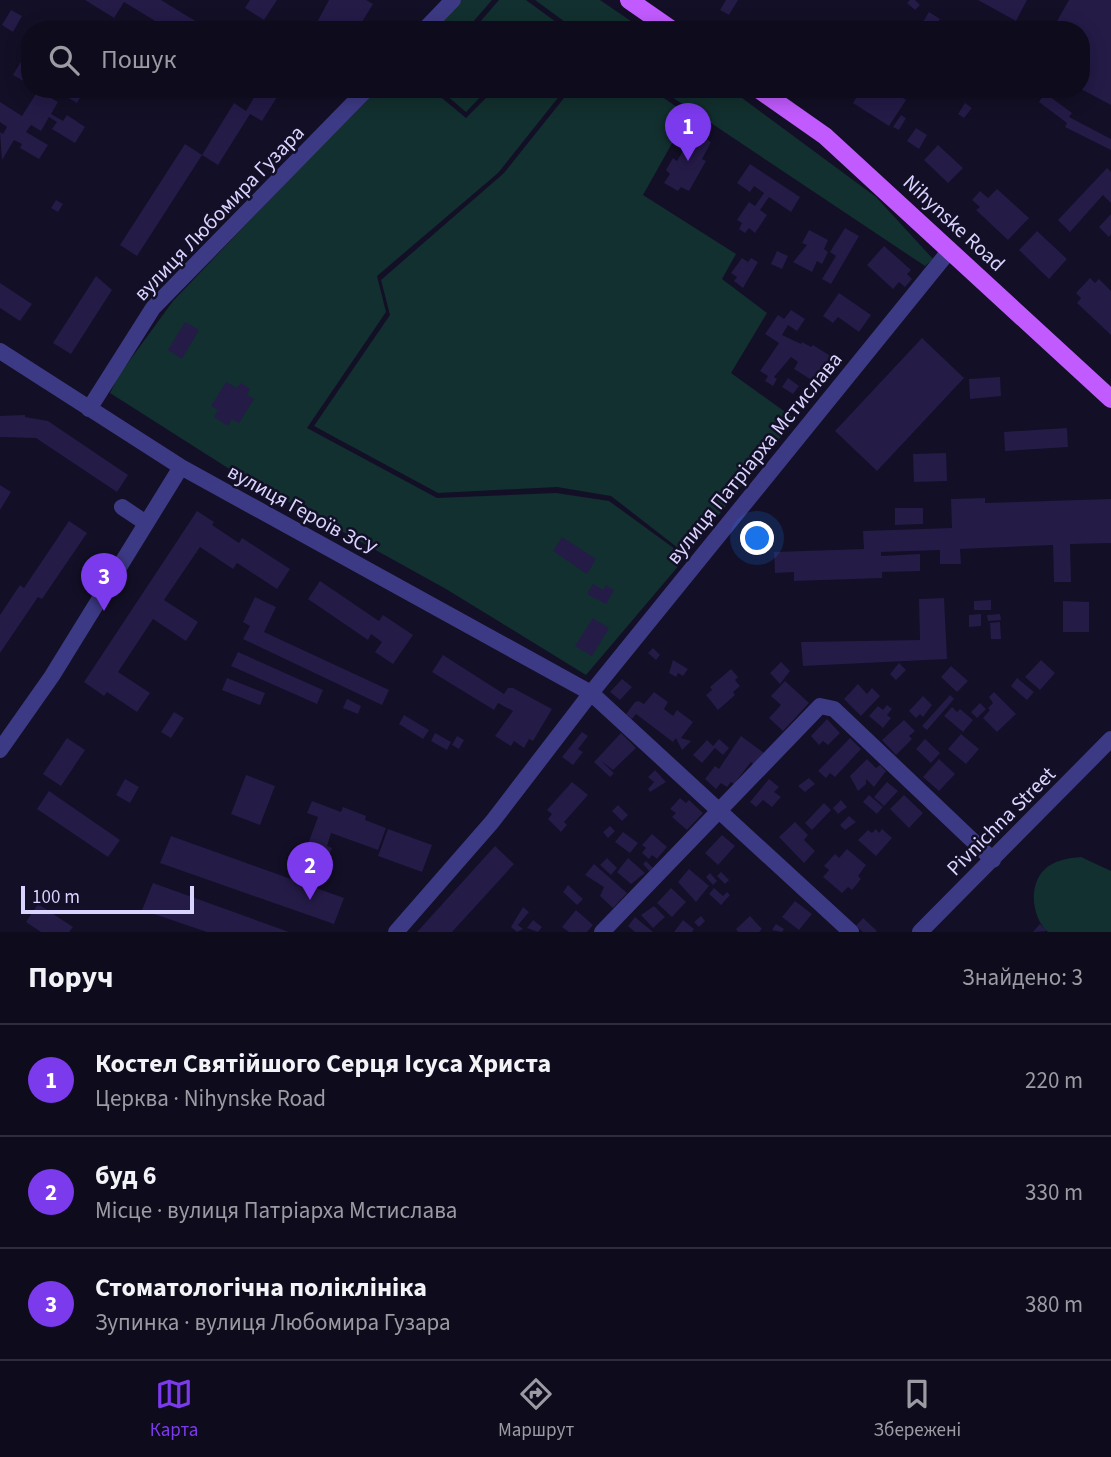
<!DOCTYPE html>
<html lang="uk">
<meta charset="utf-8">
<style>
:root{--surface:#0e0b1c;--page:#171425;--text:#f1f3f6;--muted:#9b9ba3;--line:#2e2b3b;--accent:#7c3aed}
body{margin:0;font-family:"Source Sans 3",sans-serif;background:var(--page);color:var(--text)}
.scale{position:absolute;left:21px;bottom:18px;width:173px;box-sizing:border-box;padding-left:7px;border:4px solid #d9d4ff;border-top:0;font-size:19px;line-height:24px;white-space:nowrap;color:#d9d4ff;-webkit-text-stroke:5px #130f26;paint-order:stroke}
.you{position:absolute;left:758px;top:539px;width:24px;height:24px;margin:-18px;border:5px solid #fff;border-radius:50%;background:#1a73e8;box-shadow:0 0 0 10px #1a73e833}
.badge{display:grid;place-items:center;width:46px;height:46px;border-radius:50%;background:var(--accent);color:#fff;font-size:23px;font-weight:700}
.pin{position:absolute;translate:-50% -58px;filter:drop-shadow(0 2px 4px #0008)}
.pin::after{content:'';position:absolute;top:37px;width:24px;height:21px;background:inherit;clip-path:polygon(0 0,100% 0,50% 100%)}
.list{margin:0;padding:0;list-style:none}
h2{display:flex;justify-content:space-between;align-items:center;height:91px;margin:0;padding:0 28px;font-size:30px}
h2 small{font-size:23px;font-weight:400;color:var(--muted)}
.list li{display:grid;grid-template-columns:46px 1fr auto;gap:21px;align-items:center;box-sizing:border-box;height:112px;padding:0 28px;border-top:2px solid var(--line)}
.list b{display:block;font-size:26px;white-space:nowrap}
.list p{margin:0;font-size:23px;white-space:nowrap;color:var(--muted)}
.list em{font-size:23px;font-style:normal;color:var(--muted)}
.icon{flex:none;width:38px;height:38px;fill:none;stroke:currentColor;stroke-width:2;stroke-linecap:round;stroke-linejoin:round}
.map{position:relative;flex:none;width:1111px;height:932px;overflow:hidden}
.search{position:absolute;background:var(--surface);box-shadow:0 4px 18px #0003;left:21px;right:21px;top:21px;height:77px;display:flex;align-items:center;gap:18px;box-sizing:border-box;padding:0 24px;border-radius:28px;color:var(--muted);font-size:26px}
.sheet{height:427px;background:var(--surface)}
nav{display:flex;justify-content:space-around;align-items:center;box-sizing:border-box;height:98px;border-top:2px solid var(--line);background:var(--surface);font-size:19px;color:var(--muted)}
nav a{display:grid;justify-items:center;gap:4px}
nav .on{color:var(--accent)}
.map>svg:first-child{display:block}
.green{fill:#12302f}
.building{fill:#241b47}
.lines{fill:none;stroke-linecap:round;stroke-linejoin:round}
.minor{stroke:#3d3a85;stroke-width:16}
.major{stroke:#c25bff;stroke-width:18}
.labels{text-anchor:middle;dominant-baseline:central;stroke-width:5;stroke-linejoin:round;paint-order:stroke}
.street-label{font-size:21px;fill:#d9d4ff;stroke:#130f26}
</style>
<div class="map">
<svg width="1111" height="932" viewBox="0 0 1111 932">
<rect width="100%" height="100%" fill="#130f26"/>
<path class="green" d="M460 0H492L466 30H431Z
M499 0H526L567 30H473Z
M535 0H600L644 30H576Z
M375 89H431L466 118 495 89H555L561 94 498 173 377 276 386 312 307 428 437 498 556 493 609 501 686 557 586 675 446 589 231 470 110 393 119 375 173 301Z
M439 89H488L466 112Z
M564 89H651L688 115 643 195 736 254 722 279 767 313 731 373 795 419 687 555 611 496 557 487 438 493 314 426 390 315 381 280 504 173 568 93Z
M660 89H730L876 197 933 259 925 266Z
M1081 857 1111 871V932H1048C1032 918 1028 886 1044 870 1054 860 1068 858 1081 857Z"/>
<path class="building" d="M85 0H161L210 30H170L124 2 114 18Z
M250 0H277L264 20 245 8Z
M329 0H366L373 4 357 30 338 27 336 30H313Z
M726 0H738L729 15 720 10Z
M910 0H915L920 5 915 10 907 3Z
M978 0H1027L1016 21Z
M1069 0H1111V105L1081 89V30H1052Z
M11 10 22 16 13 32 2 25Z
M929 12 940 19 933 29 923 22Z
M22 60 30 65V85L13 75Z
M39 89H85L77 103 54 89 49 97 58 102 51 114 63 121 67 115 85 127 75 143 52 129 57 122 49 117 41 131 31 125 26 132 48 145 39 159 20 148 22 144 14 140 2 160 0 132 3 134 7 127 0 122V102L22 116Z
M110 89H123L119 97Z
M259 89H282L262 121 250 114 218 165 202 155 234 103 246 111Z
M862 89H890L906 100 889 126 853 103Z
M1045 93 1072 113 1069 117 1111 139V150L1065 127 1067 123 1039 102Z
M965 103 972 108 964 118 958 114Z
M901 115 906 118 899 130 893 127Z
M916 128 927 135 919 149 907 141Z
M689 130 711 142 702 159 706 161 689 191 681 187 678 191 664 183 670 174 666 170 673 158 677 161 688 142 684 139Z
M185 144 202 155 137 256 120 245Z
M938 145 963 168 948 183 924 160Z
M750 164 800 197 791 212 769 197 760 210 767 215 755 233 749 228 745 233 739 229 742 223 737 220 749 202 755 206 764 193 754 186 750 192 737 183Z
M1107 168 1111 172V203L1103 195 1070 232 1058 220Z
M997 189 1029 218 1008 240 976 210 980 207 972 200 980 191 988 198Z
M56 200 63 204 58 212 51 208Z
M1111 214V234L1109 237 1099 227Z
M845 228 859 236 831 284 822 279 836 256 830 252Z
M809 230 828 240 824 249 828 252 822 264 817 261 812 272 793 262 807 245 802 243Z
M1037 231 1067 259 1049 279 1019 250Z
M884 246 911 270 907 274 912 279 905 287 899 282 893 289 867 265Z
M777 251 788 256 782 269 771 264Z
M742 258 748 262 751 258 758 262 743 288 734 281 737 277 731 273Z
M96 276 112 290 71 354 53 343Z
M1090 278 1095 283 1099 279 1111 291V335L1077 303 1081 298 1076 293Z
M0 283 32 304 20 321 0 308Z
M839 293 871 315 859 332 838 317 833 323 823 316Z
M791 310 805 319 797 331 788 325 782 335 801 344 802 342 811 347 813 345 840 362 823 387 794 369 798 362 791 357 774 377 777 379 773 386 765 381 768 376 760 371 779 343 765 334 778 315 784 319Z
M185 322 199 330 182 359 168 350Z
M922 338 964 378 877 471 835 431Z
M1000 377 1001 396 970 399 969 379Z
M788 378 799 386 793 394 782 387Z
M226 382 237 388 241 383 250 389 247 395 254 399 239 423 232 419 228 426 214 417 218 410 211 406Z
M25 415V417L48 421 128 475 117 492 36 438 0 437V416Z
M1067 428 1068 447 1005 451 1004 432Z
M946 453 947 481 914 482 913 454Z
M0 485 11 492 0 510Z
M985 498V503L1111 499V543L1070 544 1071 582H1054L1053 545 960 549 961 564H940V550L881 552V556L920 554V571L882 572V578L794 581V572L775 573 774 552 864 549 863 531 952 528 951 499Z
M895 508H923V524L895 525Z
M197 511 214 522 212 525 239 543 242 538 290 569 277 589 237 563 233 569 200 547 164 600 198 622 186 641 153 619 118 672 150 693 137 712 107 692 104 696 84 682Z
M69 521 87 533 42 599 38 597 0 653V615L20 585 24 588Z
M562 537 596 559 587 574 553 551Z
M320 581 379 621 383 615 413 635 393 664 375 652 382 642 371 634 368 640 308 599Z
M593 584 603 590 606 585 614 590 606 604 587 594Z
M255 597 276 607 264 632 389 690 382 705 243 639 250 626 243 622Z
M944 598 947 659 803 666 801 642 920 640 919 599Z
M991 600V610H974V601Z
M1063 601 1089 602V632H1063Z
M981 614V626L969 627V615Z
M1000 614 1001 620 988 621 987 615Z
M593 618 609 628 592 656 575 646Z
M1000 622 1001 639H991L990 623Z
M653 648 660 655 656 660 648 653Z
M238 652 323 690 317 704 231 666Z
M443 655 504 694 508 688H513L552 709 533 741 529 739 524 748 514 741 511 746 495 736 513 711 498 703 494 710 432 672Z
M673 660 688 669 683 676 678 673 676 677 669 673Z
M1041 660 1055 673 1040 690 1025 677Z
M781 662 790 671 780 684 770 673Z
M899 663 906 670 896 680 890 674Z
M951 666 968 681 957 692 941 677Z
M731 669 738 677 735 680 740 686 733 692 735 695 718 710 706 695 712 690 710 687Z
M227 678 265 693 260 705 222 690Z
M1017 678 1034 692 1027 700 1011 686Z
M622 679 632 687 620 700 610 692Z
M785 681 809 703 783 731 769 718 781 705 771 696Z
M858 684 867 694 872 688 880 696 861 716 844 699Z
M654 692 668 702 664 709 673 716 677 710 693 722 681 738 691 741 682 750 676 738 673 742 636 714 632 719 626 714 635 702 639 701 644 704Z
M994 692 1016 714 997 732 983 718 990 710 988 708 993 703 989 697Z
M950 695 954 699 927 730 922 726Z
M923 696 932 705 923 717 920 714 916 718 909 711Z
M347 699 361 706 358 714 343 708Z
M980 703 986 709 977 718 971 712Z
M887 705 892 709 887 715 891 718 883 728 869 716 878 706 883 710Z
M952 707 957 712 960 709 973 720 963 732 944 716Z
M174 712 184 718 171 738 161 732Z
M404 715 429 730 423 739 399 724Z
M827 719 840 733 828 745 823 741 819 745 811 736Z
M904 720 915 731 909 736 912 739 896 755 882 740Z
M582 732 588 736 578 749 583 752 573 765 562 757Z
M435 733 451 742 447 750 431 741Z
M621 733 636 748 613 770 601 761 614 773 610 777 594 762Z
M961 734 979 749 966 764 948 749Z
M457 736 464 740 459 749 452 745Z
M741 736 764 753 754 765 751 762 734 784 731 782 727 787 721 783 716 789 705 779 715 766 719 769Z
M67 738 85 750 61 786 43 774Z
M850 738 861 749 835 777 830 773 826 778 818 771Z
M719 739 729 748 723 755 715 748 702 763 693 755 707 740 713 746Z
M925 739 940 753 931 763 916 749Z
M867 759 876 768 880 765 886 771 874 787 866 779V784L858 791 850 776Z
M939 759 955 774 939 791 923 777Z
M655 770 666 782 650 792 648 789 654 782 648 777Z
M246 775 275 786 260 825 231 814Z
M809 778 815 784 805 792 798 786Z
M125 779 139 787 130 803 116 795Z
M769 779 779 787 774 792 781 797 772 807 763 800 756 807 750 802Z
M572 782 588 795 564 822 567 825 561 832 548 819 552 814 547 810Z
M887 782 898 791 884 806 874 797Z
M49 791 120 840 108 857 37 809Z
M869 795 883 807 877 814 863 802Z
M904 795 923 813 909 828 890 809Z
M680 798 686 803 689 800 703 813 687 830 672 817 676 813 670 809Z
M841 800 847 807 838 814 833 808Z
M312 801 341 812 343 807 366 816 365 820 386 828 378 850 331 833 327 846 332 848 327 860 305 852 318 817 307 813Z
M824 803 831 810 812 830 805 823Z
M618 805 628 815 622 821 612 811Z
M849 816 856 822 845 830 840 825Z
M795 822 808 835 804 840 815 851 804 863 779 837Z
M610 826 615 831 608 838 603 832Z
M388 829 432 845 422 872 378 856Z
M876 829 879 833 882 829 892 838 876 856 858 840 868 830 872 833Z
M623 832 638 843 630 853 615 842Z
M652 834 667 847 657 859 652 855 649 859 642 853 646 848 642 845Z
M722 835 735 846 718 865 705 853Z
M171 836 344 898 334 924 160 863Z
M495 846 514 864 452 932H417Z
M847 849 866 865 858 876 861 879 852 890 848 887 842 893 823 877 829 870 824 866 835 854 839 858Z
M607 858 617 868 611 875 600 865Z
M628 858 645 873 631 884 617 872Z
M646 861 653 868 649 871 643 864Z
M594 864 627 893 613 908 600 896 604 887 585 875Z
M689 869 709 886 696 902 678 882Z
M721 872 729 880 725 884 717 876Z
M710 873 717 881 713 885 706 877Z
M153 883 289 932H207L142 910Z
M568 885 583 899 577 905 563 892Z
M671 888 686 902 672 917 657 903Z
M714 888 723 896 727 892 730 895 721 905 709 894Z
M795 901 812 914 799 930 782 917Z
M38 904 73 927 69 932H41L26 922Z
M654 906 665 917 653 928 641 915Z
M523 907 529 912 518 925 523 929 517 932 511 927Z
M576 910 593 925 587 932H569L562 927Z
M701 916 705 921 699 927 694 922Z
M750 916 762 929 759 932H738L736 929Z
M635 917 653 932H635L628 926Z
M863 918 877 931 876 932H863L856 926Z
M533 920 542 927 538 932 527 928Z
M683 920 694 929 692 932H674Z
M776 924 784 929 782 932 772 930Z
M1040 924 1047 931 1033 932Z"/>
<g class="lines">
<path class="minor" d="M424 30 453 0
M0 351 181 467 591 693 851 932
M89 409 153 308 367 89
M122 507 146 523
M0 750 52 676 181 467
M396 932 492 822 591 693 950 250
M602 932 820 706 834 709 993 860
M920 932 1111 739"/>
<path class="major" d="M629 0 672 30
M758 89 825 136 1111 399"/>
</g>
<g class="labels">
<g class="street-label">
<text transform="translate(219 213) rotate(-46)">вулиця Любомира Гузара</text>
<text transform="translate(954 223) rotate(43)">Nihynske Road</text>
<text transform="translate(754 458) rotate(-51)">вулиця Патріарха Мстислава</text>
<text transform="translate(302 510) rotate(29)">вулиця Героїв ЗСУ</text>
<text transform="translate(1001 821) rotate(-45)">Pivnichna Street</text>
</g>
</g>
</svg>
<div class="scale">100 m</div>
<div class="you"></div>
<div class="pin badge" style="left:688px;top:161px">1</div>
<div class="pin badge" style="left:310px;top:900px">2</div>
<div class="pin badge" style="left:104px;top:611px">3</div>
<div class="search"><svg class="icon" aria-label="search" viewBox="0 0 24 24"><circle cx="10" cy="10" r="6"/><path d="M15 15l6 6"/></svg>Пошук</div>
</div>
<section class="sheet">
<h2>Поруч<small>Знайдено: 3</small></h2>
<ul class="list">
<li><span class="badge">1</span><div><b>Костел Святійшого Серця Ісуса Христа</b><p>Церква · Nihynske Road</p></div><em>220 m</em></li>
<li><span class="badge">2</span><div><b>буд 6</b><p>Місце · вулиця Патріарха Мстислава</p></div><em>330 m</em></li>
<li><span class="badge">3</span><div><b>Стоматологічна поліклініка</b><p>Зупинка · вулиця Любомира Гузара</p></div><em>380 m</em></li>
</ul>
</section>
<nav>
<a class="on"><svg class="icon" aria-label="map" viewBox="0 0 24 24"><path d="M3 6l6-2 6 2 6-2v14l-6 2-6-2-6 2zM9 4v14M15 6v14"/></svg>Карта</a>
<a><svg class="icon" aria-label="directions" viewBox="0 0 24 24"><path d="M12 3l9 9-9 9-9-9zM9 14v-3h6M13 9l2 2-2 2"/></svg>Маршрут</a>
<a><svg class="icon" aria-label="saved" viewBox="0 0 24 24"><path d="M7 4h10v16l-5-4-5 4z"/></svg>Збережені</a>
</nav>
